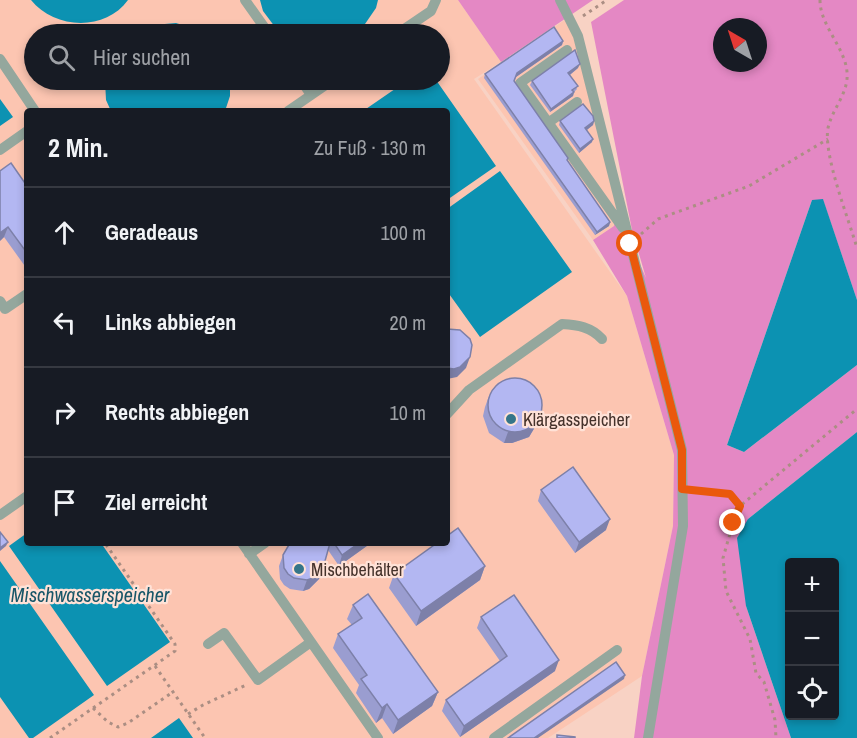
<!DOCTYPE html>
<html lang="de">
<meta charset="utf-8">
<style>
:root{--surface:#171b24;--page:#20242c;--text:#f1f3f6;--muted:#9ea1a6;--line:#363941}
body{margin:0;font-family:"Archivo Narrow",sans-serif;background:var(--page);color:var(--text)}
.controls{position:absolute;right:18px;bottom:18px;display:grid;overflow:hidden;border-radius:6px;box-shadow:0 3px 9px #0003}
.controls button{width:54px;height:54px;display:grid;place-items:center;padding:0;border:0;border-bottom:2px solid var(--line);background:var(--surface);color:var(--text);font:30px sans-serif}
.compass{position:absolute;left:713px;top:18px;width:54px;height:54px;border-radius:50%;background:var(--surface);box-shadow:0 3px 9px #0003;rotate:321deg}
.stop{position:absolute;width:18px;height:18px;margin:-14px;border:4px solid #ea580c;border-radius:50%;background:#fff}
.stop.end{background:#ea580c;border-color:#fff;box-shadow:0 2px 6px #0008}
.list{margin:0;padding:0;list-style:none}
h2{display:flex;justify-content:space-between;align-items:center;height:78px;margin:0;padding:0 24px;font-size:26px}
h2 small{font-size:20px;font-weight:400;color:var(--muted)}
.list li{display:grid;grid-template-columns:39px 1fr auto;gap:18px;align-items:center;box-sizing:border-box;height:90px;padding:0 24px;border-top:2px solid var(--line)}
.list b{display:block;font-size:22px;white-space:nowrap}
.list em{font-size:20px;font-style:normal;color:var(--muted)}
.icon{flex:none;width:33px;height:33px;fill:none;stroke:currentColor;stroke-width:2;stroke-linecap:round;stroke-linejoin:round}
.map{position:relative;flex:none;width:857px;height:738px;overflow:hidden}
.search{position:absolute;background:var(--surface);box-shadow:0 3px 9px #0003;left:24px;top:24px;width:426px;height:66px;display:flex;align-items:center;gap:15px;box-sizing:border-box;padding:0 21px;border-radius:33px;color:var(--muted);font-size:22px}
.panel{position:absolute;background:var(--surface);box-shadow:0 3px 9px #0003;left:24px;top:108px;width:426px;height:438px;border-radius:6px}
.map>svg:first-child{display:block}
.built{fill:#fcc5b1;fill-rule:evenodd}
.green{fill:#e488c4;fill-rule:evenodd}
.water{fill:#0c92b2;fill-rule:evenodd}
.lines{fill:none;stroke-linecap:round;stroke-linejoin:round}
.path{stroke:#ab8e83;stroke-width:3;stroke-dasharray:3 4.5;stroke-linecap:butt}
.service{stroke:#94a79d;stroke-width:10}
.wall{fill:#9a9dd0}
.shaded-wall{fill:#7d80a9}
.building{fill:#b3b7f2;stroke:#7d80a9;stroke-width:1.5}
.route{stroke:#ea580c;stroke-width:8}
.poi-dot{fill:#357589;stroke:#ffe2d7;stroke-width:2}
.labels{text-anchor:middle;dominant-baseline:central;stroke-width:4.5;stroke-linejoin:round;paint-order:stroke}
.poi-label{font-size:18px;fill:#45322b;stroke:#ffe2d7;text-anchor:start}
.water-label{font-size:20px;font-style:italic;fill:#185668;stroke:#ffe2d7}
</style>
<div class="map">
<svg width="857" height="738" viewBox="0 0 857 738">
<rect width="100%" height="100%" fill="#f8d2c4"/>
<path class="built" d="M0 0H458L501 62 474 79 627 296 674 455 673 526 642 676 548 738H0ZM34 34H440V80H34ZM27 111H447V543H27Z
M566 19 575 36 617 211 614 226 593 240 478 79Z"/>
<path class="green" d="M458 0H593L501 62Z
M624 0H857V300L823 200H812L727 445 744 452 857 365V432L748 519 746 606 791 738H634L642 676 673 526 674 455 627 296 593 240 614 226 617 211 646 278 632 230 591 22ZM722 27H758V63H722Z"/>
<path class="water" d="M31 0H128C105 32 54 29 31 0Z
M260 0H378L376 8 365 24 352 34H287L275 27 263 11Z
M176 23 195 29 204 34H133C146 25 161 24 176 23Z
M105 80H230V96L225 111H111L106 100Z
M408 80H436L496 166 447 200V111H363Z
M0 99 13 117 0 126Z
M500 171 572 272 480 337 447 291V209Z
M823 199 857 300V365L744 452 727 445 812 200Z
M857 432V738H791L746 606 737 538 748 519ZM790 562H834V716H790Z
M27 533V543H101L170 642 107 686 9 546Z
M0 561 94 695 33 738H29L0 697Z
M179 718 193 738H151Z"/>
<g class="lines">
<path class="path" d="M820 0C820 26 845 47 847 72 849 93 832 109 828 128 823 155 849 220 857 248
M583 16 607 0
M641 234 658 219 749 186 828 139
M696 490 730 494 740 506 857 409
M740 506 733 523 723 558 726 591 750 639 756 673 764 682 775 720 776 738
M155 666 205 738
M93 708 108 722 118 727 128 723 173 692
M188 714 203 705 246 685
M50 738 175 651V644L105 543"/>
<path class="service" d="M245 0 269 34
M560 0 578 36 682 450 683 526 648 738
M397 34 431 11 436 0
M567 50 520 83 623 228
M0 59 35 111
M301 80 311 95
M288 111 333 80
M548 123 577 102
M0 150 27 131
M0 301 5 309 27 294
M447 414 469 390 562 324C578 325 591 327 602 339
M0 515 27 496
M242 543 378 738
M249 554 265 543
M208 644 224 633 258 680 311 642
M494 738 617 650"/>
</g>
<path class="wall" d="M563 41 562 45 516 77 514 81 568 158 567 161 610 222 609 226 595 235 484 78 485 74Z
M578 68 570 75 577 89 574 92 573 96 550 112 530 85 532 81Z
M560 121H594L593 125 587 130 592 142 579 153 559 125Z
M27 186V269L4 237 0 241Z
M489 396 542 411 538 422 529 437 512 443H504L489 433 483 416 485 407Z
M541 490 606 530 575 553 538 501Z
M290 543H371L339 566 328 550 319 579 309 589 303 591 290 589 284 585 280 579 279 566 283 555Z
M485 566 480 580 416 626 389 588 394 574Z
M353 605 438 692 432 706 393 734 382 718 376 723 356 693 359 685 333 648 338 634 352 625 347 619Z
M481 617 555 671 460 737 442 711 446 700 500 661 477 628Z"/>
<path class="shaded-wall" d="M563 41 562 45 516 77 517 73Z
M580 64 578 68 567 77 568 73Z
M574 92 573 96 550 112 551 109Z
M594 121 593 125 584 132 585 128Z
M593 139 592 142 579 153 580 149Z
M610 222 609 226 595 235 597 232Z
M8 227 4 237 0 241V233Z
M470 357 466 368 457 377 447 379V368Z
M542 411 538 422 529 437 512 443H504L508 432Z
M610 519 606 530 575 553 579 542Z
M8 542 6 546 0 551V548Z
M359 543H371L339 566 342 555Z
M485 566 480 580 416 626 421 611Z
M323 568 319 579 309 589 303 591 307 580Z
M559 660 555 671 460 737 464 726Z
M625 675 624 679 538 738H534Z
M438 692 432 706 393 734 398 720Z
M387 704 382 718 376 723 382 708Z"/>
<path class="building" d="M554 27 563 41 517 73 514 81 568 158 567 160 610 222 597 232 485 74Z
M575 50 580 64 568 73 578 86 572 90 574 92 551 109 532 81Z
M583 104 593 116 594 121 585 128 593 139 580 149 560 121Z
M11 163 27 186V253L8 227 0 233V171Z
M447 329 460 330 470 339 472 345 470 357 460 367 454 369 447 368Z
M488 405a27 27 0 1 1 54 0a27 27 0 1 1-54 0Z
M573 467 610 519 579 542 541 490Z
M458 528 485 566 421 611 394 574 437 543H447V536Z
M0 532 8 542 0 548Z
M290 543H330L323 568 313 578 307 580 294 578 288 574 284 568 283 555Z
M334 543H359L342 555Z
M368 594 438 692 398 720 387 704 382 708 361 679 367 675 338 634 362 618 353 605Z
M514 595 559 660 464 726 446 700 507 656 481 617Z
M616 662 625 675 534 738H508Z
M557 735 575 737V738H557Z"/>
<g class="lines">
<path class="route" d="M630 244 682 450V489L730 494 740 506 733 523"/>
</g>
<g class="poi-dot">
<circle cx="511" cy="419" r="6"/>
<circle cx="299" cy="569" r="6"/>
</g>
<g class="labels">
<g class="poi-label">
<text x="523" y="419">Klärgasspeicher</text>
<text x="311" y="569">Mischbehälter</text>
</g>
<g class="water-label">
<text x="90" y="594">Mischwasserspeicher</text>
</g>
</g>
</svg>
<div class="controls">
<button>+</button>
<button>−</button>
<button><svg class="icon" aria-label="locate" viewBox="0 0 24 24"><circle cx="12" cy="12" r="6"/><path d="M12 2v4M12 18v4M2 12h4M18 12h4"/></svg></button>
</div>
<svg class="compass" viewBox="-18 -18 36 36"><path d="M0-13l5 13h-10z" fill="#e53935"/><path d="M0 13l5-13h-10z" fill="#9ea1a6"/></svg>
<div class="stop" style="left:630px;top:244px"></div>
<div class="stop end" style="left:733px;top:523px"></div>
<div class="search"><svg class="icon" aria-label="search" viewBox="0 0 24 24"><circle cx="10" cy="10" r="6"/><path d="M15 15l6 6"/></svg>Hier suchen</div>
<section class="panel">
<h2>2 Min.<small>Zu Fuß · 130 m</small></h2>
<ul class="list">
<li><svg class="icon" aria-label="ahead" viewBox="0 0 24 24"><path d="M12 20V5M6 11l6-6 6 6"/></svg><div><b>Geradeaus</b></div><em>100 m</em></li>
<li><svg class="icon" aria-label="left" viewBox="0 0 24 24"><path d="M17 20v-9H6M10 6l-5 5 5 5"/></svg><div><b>Links abbiegen</b></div><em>20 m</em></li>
<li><svg class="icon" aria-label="right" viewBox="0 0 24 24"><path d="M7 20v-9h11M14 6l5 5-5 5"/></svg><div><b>Rechts abbiegen</b></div><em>10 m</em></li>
<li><svg class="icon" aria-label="arrive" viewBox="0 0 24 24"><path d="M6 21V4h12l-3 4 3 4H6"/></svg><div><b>Ziel erreicht</b></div></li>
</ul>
</section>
</div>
